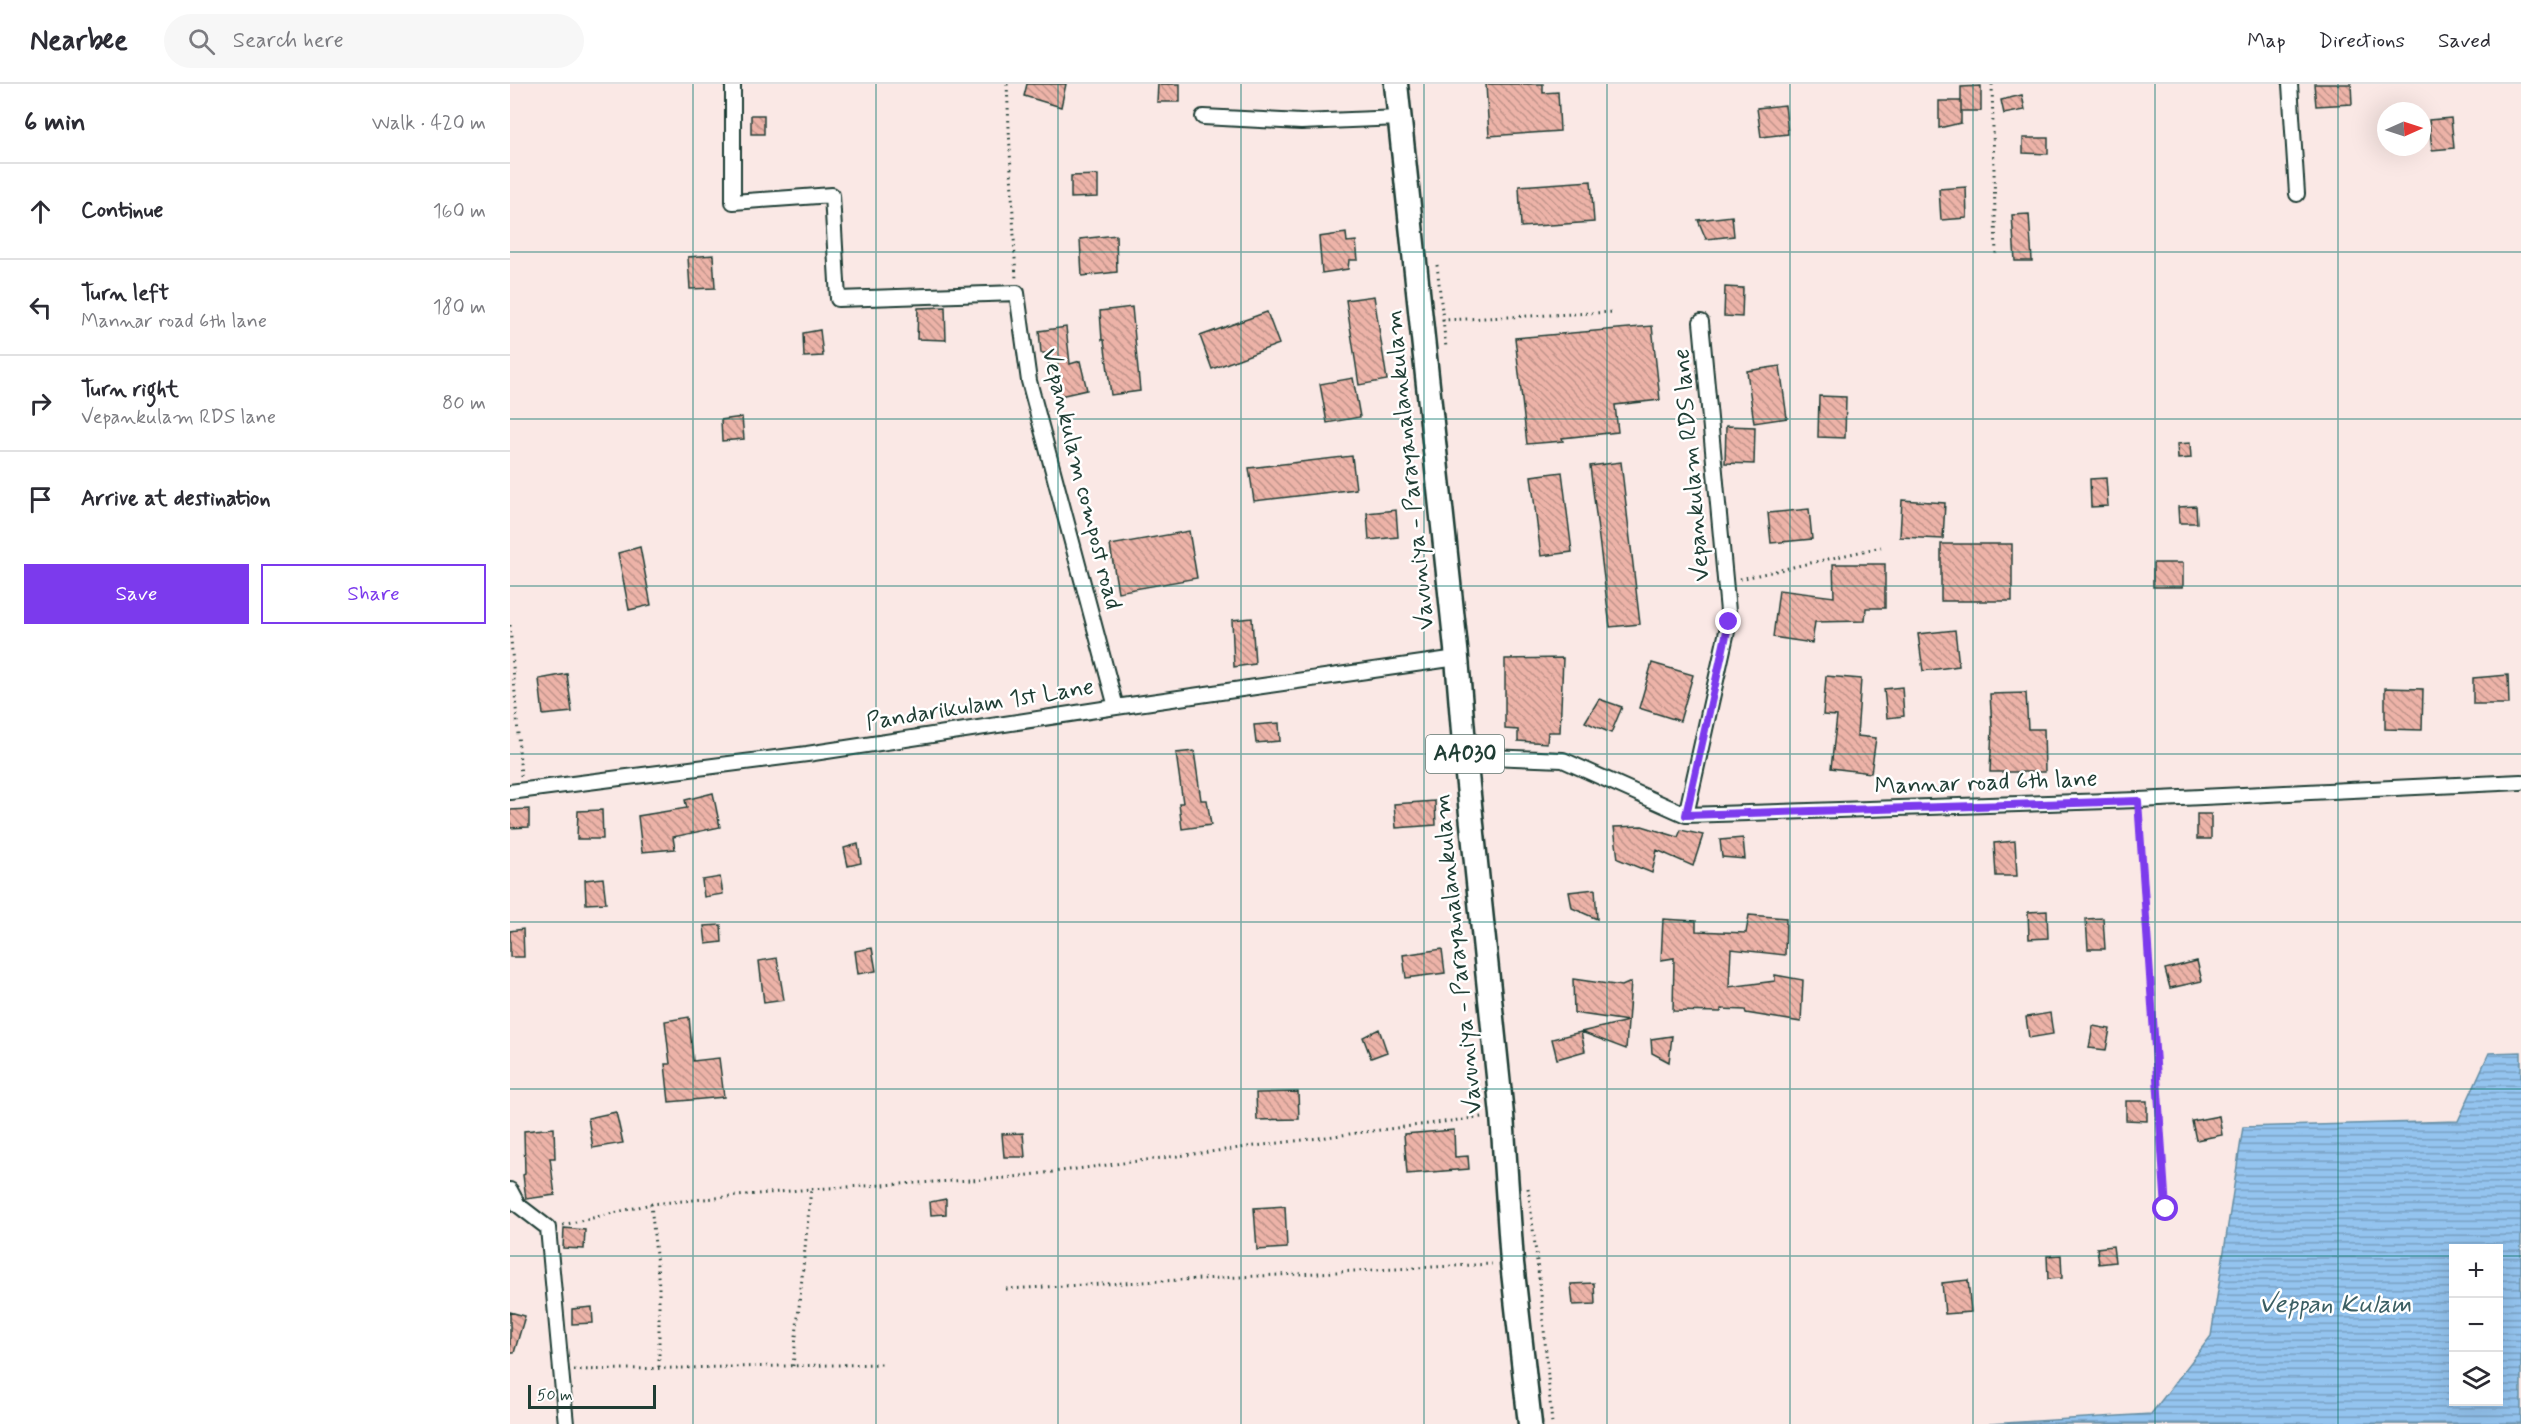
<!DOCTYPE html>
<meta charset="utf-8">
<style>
:root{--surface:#fff;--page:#f7f7f7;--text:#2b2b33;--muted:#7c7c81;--line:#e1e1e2;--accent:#7c3aed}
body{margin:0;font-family:Mynerve,sans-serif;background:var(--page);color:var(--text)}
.controls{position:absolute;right:18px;bottom:18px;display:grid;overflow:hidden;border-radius:0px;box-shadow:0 6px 24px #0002}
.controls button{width:54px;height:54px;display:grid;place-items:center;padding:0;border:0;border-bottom:2px solid var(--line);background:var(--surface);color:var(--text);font:30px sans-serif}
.compass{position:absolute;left:1867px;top:18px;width:54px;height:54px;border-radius:50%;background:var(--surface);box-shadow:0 6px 24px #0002;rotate:87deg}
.scale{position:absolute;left:18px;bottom:15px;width:128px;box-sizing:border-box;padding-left:6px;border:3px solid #1f3d34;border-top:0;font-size:16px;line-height:21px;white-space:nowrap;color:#1f3d34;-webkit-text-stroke:4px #fff;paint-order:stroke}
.stop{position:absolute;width:18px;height:18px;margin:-14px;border:4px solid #7c3aed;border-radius:50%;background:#fff}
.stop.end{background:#7c3aed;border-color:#fff;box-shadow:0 2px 6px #0008}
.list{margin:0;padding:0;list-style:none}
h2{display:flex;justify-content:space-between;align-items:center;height:78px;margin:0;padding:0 24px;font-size:26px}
h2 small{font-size:20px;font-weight:400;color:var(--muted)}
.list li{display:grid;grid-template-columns:39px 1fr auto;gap:18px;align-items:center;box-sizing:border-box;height:96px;padding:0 24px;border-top:2px solid var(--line)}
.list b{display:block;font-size:22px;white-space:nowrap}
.list p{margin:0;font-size:20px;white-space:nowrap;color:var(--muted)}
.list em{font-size:20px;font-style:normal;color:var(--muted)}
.actions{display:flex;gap:12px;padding:18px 24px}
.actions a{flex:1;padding:14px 0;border:2px solid var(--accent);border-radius:0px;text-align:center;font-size:21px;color:var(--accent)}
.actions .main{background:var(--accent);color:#fff}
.icon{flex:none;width:33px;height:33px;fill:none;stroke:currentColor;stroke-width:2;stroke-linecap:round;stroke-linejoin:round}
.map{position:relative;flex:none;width:2011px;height:1340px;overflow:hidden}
header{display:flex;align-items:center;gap:36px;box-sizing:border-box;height:84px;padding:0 30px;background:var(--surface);border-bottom:2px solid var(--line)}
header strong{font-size:28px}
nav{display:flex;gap:33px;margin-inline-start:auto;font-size:21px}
.search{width:420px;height:54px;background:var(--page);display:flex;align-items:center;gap:15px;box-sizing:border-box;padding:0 21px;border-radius:33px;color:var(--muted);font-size:22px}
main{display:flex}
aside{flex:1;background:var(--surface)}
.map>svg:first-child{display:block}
.water{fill:url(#water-rules);stroke:#658ea4;stroke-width:1.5;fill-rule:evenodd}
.building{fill:url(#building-back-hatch);stroke:#1f3d34;stroke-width:1.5}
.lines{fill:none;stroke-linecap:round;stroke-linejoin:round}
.minor-casing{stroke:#1f3d34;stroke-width:18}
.trunk-casing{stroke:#1f3d34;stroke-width:27}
.path{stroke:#1f3d34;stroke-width:3;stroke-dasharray:1.5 4.5;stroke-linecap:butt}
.minor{stroke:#fff;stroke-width:14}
.trunk{stroke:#fff;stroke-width:22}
.route{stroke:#7c3aed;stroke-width:8}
.grid{fill:none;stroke:#0f766e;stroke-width:1.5;stroke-opacity:0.55}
.labels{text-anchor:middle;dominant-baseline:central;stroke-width:5;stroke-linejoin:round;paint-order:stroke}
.shield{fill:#fff;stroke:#627771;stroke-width:1.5}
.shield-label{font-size:22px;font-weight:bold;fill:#1f3d34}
.street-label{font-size:24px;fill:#1f3d34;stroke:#fff}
.water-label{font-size:26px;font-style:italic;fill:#3c5f63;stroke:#fff}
</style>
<header>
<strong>Nearbee</strong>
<div class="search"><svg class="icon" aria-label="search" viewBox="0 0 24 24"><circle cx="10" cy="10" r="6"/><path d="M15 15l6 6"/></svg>Search here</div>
<nav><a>Map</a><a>Directions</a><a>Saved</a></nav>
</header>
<main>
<aside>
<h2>6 min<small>Walk · 420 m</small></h2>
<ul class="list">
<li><svg class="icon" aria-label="ahead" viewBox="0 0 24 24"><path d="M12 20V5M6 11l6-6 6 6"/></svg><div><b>Continue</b></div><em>160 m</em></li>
<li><svg class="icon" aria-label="left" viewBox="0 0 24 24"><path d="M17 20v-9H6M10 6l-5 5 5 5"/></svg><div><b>Turn left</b><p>Mannar road 6th lane</p></div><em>180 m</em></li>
<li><svg class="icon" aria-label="right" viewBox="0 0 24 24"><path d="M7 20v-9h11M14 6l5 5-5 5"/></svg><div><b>Turn right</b><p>Vepankulam RDS lane</p></div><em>80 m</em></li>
<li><svg class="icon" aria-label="arrive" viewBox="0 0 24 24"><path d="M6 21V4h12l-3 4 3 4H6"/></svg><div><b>Arrive at destination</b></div></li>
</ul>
<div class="actions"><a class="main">Save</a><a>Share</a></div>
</aside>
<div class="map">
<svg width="2011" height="1340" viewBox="0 0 2011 1340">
<defs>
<pattern id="water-rules" width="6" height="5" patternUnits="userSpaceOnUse" patternTransform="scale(1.5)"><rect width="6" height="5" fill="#94c4ef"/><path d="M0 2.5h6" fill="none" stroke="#78a0c2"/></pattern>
<pattern id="building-back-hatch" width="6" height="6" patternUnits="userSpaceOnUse" patternTransform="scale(1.5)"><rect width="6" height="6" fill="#edb3a8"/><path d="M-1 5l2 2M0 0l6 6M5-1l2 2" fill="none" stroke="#bf938a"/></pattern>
</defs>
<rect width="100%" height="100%" fill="#fae8e5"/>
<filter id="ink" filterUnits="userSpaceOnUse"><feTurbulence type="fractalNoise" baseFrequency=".0167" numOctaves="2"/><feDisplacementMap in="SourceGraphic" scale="12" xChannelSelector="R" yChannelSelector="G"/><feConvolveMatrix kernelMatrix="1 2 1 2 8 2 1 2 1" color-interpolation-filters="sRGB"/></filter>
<g filter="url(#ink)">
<path class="water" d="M2011 968V1340H1479L1641 1330 1701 1252 1733 1043 1948 1037 1979 969ZM1944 1164H1988V1318H1944Z"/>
<path class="building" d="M517 0H556L551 23 514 12Z
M648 0H670V18H647Z
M976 0H1033V9L1048 8 1050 47 979 52Z
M1804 0H1841L1842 20 1806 22Z
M1471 2V27H1451V3Z
M1512 11 1515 26 1494 30 1491 16Z
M1429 17H1451V39L1429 44Z
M1275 21 1278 50 1251 53 1247 24Z
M241 31H254V50H241Z
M1941 34 1944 64 1922 66 1919 36Z
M1513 54H1538V70L1513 69Z
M588 91V113L561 114V92Z
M1081 97 1084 138 1011 143 1009 102Z
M1456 103 1457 134 1431 136 1429 105Z
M1519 130 1522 177H1505L1502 131Z
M1222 132 1224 152 1196 155 1188 136Z
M836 149 837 158 846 157 848 176H839L838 185 812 189 809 153Z
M606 151 607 188 572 192 570 155Z
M203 171 205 204 180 205 178 173Z
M1215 203 1233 204 1232 233 1214 232Z
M864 212 877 296 849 301 836 216Z
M435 223 436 256 407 255 408 224Z
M622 223 630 307 601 311 594 256H592L590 227Z
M757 228 769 260 702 285 690 252Z
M1142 242 1150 316 1105 321 1108 348 1052 354 1053 357 1017 360 1005 254Z
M556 243 560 280 570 277 577 306 545 313 537 269H531L529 247Z
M310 246 313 272 294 273 293 249Z
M1270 282 1277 334 1244 339 1237 287Z
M843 294 850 333 817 339 810 300Z
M1309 312 1336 313 1335 354 1308 353Z
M232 333 234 355 212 357 211 336Z
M1216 342 1245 343 1244 380 1215 379Z
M1680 359 1681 374 1668 375 1667 360Z
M842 372 846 405 744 417 739 384Z
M1111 378 1130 540 1100 543 1080 382Z
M1052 388 1062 468 1031 472 1021 392Z
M1596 394 1598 422 1581 423 1580 395Z
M1392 416 1435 419 1433 455 1390 453Z
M1686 422 1687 439H1669L1668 423Z
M1299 425 1302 455 1261 459 1258 429Z
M886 426 888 453 859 456 857 429Z
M679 447 687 494 608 508 600 461Z
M1431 460H1502V517H1431Z
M130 463 141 521 119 526 108 469Z
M1643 479H1673V503H1643Z
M1323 480H1375V524H1356L1355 537 1305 538 1302 559 1263 553 1269 506 1324 513Z
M742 534 745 580 724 583 722 536Z
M1445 546 1449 582 1413 587 1408 550Z
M1053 574 1050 648H1038L1037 659 1008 657V646L995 645V575Z
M1142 579 1183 591 1170 637 1129 624Z
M57 590 62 628 33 631 29 595Z
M1998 591 1999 620H1963V594Z
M1316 592 1351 595 1347 652 1366 654 1361 689 1321 684 1327 632 1313 631Z
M1392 603 1394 632 1377 634 1374 605Z
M1875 604 1913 605 1912 646 1875 645Z
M1516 609 1518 645H1534L1535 688H1480L1482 644 1480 610Z
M1089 615 1112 623 1101 649 1075 638Z
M769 639 770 657 746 659 744 641Z
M684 667 691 716H697L701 741 672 745 669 719H673L666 669Z
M203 709 210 743 163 753 165 765 132 768 128 732 177 724 175 716Z
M925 717 926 741 886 744 884 720Z
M19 725V743L0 744V726Z
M92 726 93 755H67L68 727Z
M1687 730H1701V755H1687Z
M1132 742 1168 753 1171 746 1193 751 1183 782 1147 766 1142 789 1108 775 1104 743Z
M1233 754 1235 775 1212 773 1210 756Z
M1505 757 1507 792H1486L1484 759Z
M348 760 351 779 338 782 334 764Z
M210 793 213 810 194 813 192 796Z
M93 794 96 819 76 820 75 796Z
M1085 805 1087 835 1062 824 1059 808Z
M1537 827 1538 854 1519 855 1518 828Z
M1239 831 1276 834 1275 871 1221 865 1219 903 1265 897V891L1293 896 1291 938 1236 929 1235 926 1211 925V928L1163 927 1164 874 1151 876 1153 835 1186 837V847L1236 849Z
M1593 834 1595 865H1578L1576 835Z
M211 841 212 858 196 860 194 842Z
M13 845 14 873H0V847Z
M362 864 366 887 348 890 345 867Z
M932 865 935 889 896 894 893 871Z
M267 874 274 916 254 919 249 877Z
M1687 877 1692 897 1660 904 1655 885Z
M1063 895 1112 902 1121 898 1116 965 1071 948 1118 937 1064 929Z
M1540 929 1543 950 1519 954 1516 933Z
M179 933 183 977 209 974 214 1013 159 1018 155 980H160L155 937Z
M1583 942 1600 945 1596 966 1579 964Z
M869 945 877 968 861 974 853 953Z
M1071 948 1075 967 1047 975 1042 955Z
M1162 952 1159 978 1142 969 1141 955Z
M788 1008 789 1035 747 1036 746 1009Z
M1616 1017H1637V1037L1616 1036Z
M106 1028 113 1059 83 1064 78 1034Z
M1709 1032 1712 1051 1686 1056 1682 1037Z
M44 1044 45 1074H40L45 1111 16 1115 13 1091 15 1090 14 1047Z
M944 1046 945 1073 958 1072 959 1085 897 1090 894 1050Z
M513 1049 515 1073H494L492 1050Z
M436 1115V1130L421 1131 420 1118Z
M775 1122 777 1164 747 1166 744 1124Z
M54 1144 75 1146 74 1165 53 1164Z
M1603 1162 1605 1178 1589 1180 1587 1164Z
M1551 1171 1552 1194 1538 1195 1537 1172Z
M1458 1196 1461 1228 1435 1230 1432 1199Z
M1084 1199 1085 1220 1063 1221 1061 1200Z
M82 1223 83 1239 62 1240V1225Z
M0 1228 15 1232 4 1269H0Z"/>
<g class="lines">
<g class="minor-casing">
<path id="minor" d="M223 0V118L322 111 328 215 507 209 519 297 606 623
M1780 0 1787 110
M693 33 791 38 890 34
M955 672 1053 676 1176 731 1628 716 2011 698
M0 708 297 670 606 623 947 574
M1176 731 1219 538 1191 238
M0 1106 8 1121 38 1144 56 1340"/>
</g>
<g class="trunk-casing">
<path id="trunk" d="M886 0 947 574 955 672 992 1031 1002 1179 1020 1340"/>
</g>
<path class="path" d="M497 0 506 196
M1482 0 1486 173
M927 181 933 236 1105 228
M933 236 936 264
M1230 495 1371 463
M0 541 11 692
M1628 729 1656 1125
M1018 1104 1031 1210 1042 1340
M141 1120 149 1202V1284
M53 1141 141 1120 301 1105 496 1094 972 1033
M496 1205 982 1180
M283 1282 301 1105
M64 1286 375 1280"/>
<use href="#minor" class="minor"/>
<use href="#trunk" class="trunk"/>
</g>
</g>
<g class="lines" filter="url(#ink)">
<path class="route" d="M1219 538 1176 731 1628 717 1656 1125"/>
</g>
<path class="grid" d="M183 0V1340M366 0V1340M548 0V1340M731 0V1340M914 0V1340M1097 0V1340M1280 0V1340M1463 0V1340M1645 0V1340M1828 0V1340M0 168H2011M0 335H2011M0 502H2011M0 670H2011M0 838H2011M0 1005H2011M0 1172H1944M1988 1172H2011"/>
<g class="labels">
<rect class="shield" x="916" y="651" width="78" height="38" rx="4.5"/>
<g class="shield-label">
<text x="955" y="670">AA030</text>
</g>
<g class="street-label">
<text transform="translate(1182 381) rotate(-95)">Vepankulam RDS lane</text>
<text transform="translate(900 386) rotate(-96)">Vavuniya - Parayanalankulam</text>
<text transform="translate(571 395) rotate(76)">Vepankulam compost road</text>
<text transform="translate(470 621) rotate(-9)">Pandarikulam 1st Lane</text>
<text transform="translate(1476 699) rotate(-2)">Mannar road 6th lane</text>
<text transform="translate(948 870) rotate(-96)">Vavuniya - Parayanalankulam</text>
</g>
<g class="water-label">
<text x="1825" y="1221">Veppan Kulam</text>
</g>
</g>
</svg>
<div class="controls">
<button>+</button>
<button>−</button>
<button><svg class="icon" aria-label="layers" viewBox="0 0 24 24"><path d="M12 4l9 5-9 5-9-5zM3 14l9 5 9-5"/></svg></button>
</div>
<svg class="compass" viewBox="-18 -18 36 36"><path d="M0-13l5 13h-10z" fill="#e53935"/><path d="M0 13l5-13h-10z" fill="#7c7c81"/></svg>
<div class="scale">50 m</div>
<div class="stop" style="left:1656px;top:1125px"></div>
<div class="stop end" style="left:1219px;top:538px"></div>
</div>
</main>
